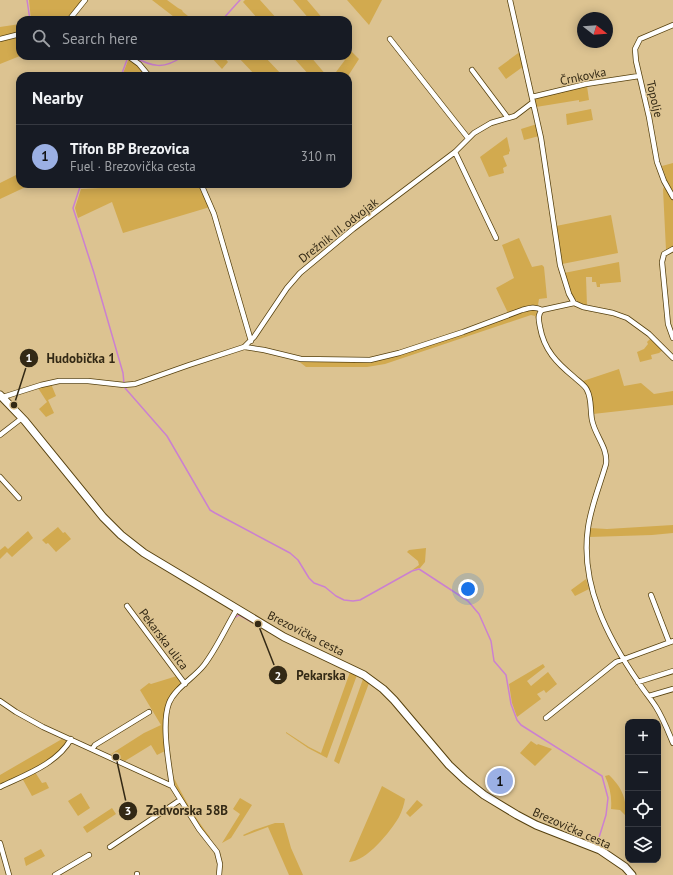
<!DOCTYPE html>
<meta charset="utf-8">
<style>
:root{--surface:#171b24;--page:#242831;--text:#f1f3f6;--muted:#9ea1a6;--line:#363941;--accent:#9bb0e4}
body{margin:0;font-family:"PT Sans",sans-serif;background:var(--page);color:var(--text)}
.controls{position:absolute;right:12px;bottom:12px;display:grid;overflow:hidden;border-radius:8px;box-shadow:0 2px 10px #0003}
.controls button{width:36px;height:36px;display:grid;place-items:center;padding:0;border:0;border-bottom:1px solid var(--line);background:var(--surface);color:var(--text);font:20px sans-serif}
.compass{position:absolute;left:577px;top:12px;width:36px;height:36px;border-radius:50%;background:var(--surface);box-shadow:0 2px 10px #0003;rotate:107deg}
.you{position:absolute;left:468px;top:589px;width:14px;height:14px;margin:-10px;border:3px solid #fff;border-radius:50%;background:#1a73e8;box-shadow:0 0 0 6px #1a73e833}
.badge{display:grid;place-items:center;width:26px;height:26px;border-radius:50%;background:var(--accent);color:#111;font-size:13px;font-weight:700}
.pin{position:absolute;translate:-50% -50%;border:2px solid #fff;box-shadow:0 1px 4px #0006}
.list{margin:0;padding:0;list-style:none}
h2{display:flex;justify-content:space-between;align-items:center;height:52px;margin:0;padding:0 16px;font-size:17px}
h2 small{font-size:13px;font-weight:400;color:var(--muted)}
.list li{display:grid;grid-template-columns:26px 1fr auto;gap:12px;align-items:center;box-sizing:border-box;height:64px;padding:0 16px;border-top:1px solid var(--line)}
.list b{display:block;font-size:15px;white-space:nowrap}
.list p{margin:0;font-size:13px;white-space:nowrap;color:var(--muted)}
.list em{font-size:13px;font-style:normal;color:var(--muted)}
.icon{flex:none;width:22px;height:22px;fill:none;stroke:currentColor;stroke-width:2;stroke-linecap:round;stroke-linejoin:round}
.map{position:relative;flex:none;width:673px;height:875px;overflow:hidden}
.search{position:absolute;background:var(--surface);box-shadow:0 2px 10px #0003;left:16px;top:16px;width:336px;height:44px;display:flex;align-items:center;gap:10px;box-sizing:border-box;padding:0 14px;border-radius:12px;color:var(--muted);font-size:15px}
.panel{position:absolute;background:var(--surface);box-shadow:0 2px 10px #0003;left:16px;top:72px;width:336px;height:116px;border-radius:12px}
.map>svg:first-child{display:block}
.green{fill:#d2aa4f}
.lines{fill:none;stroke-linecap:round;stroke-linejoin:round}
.stream{stroke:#cb80d0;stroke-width:1.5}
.street-casing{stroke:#56410f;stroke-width:6}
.secondary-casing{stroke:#56410f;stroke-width:9}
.street{stroke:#fff;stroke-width:4.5}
.secondary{stroke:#fff;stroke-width:7}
.labels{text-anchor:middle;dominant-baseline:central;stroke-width:3;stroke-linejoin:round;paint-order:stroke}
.street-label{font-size:12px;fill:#332915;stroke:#dcc391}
.leader{fill:none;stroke:#332915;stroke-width:1.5}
.callout-dot{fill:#332915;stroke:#dcc391;stroke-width:1.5}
.mark-label{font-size:12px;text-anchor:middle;font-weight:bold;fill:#fff}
.callout-label{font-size:13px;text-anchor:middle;font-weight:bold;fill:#332915;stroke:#dcc391;stroke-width:3;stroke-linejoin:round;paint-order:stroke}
</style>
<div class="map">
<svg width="673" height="875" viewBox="0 0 673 875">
<rect width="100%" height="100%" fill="#dcc391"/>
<path class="green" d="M29 0H83L67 20H31Z
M152 0H167L178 8 182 10 183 12 193 20H178Z
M245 0H260L278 20H259L243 2Z
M293 0H307L324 20H310Z
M347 0H382L369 25Z
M20 24V32L0 37V27Z
M20 35V56L0 64V40Z
M348 48 359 59 348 76H333L345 60 342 56H348Z
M521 51 524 66 506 79 498 68Z
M210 56H223L228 62 222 69Z
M237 56H264L283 76H256Z
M292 56H310L327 76H310Z
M129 58 137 63 147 76H122Z
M587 86 589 100 579 102V100L536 107 533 98Z
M591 109 593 120 567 125 566 114Z
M537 124 539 136 524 140 521 129Z
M507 137 510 151 509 152V154L503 156 507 166 503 168 504 173 489 177 480 157Z
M673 163V248L666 250 663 189C669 178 665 177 662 166Z
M20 173V184H32L0 199V183Z
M144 184H200L210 207 123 233 112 202 78 218 75 208 81 189 121 187Z
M611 215 618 253 562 264 556 226Z
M519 238 532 267 542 265 544 267 547 298 539 299 538 305 530 306 508 313 496 288 514 278 502 245Z
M619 262 621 282 600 284V287H597L596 282H592V277H586L587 306C571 302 569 287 564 273Z
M532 309 537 310 536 319 535 316 531 315 385 364 367 367H306L297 360 370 361Z
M651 338 663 350 659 353 651 355 652 359 640 362 637 352 644 349 648 344 647 342Z
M619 369 624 386 641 383 654 394 673 391V405L593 414 586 385 583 381Z
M51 384 56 396 48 400 54 413 46 417 39 409 47 402 38 388Z
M673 525V533L652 535 589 537 590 528 607 529Z
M58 527 63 533 65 532 71 539 56 552 48 543 46 544 42 540Z
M28 531 33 538 12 557 7 552 0 559V550L5 546 8 549Z
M426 548 425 562 420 568 412 570 419 565 418 561 407 552 409 550Z
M586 579 589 589 575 596 571 590Z
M543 664 545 667 527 681 531 686 548 672 557 684 546 693 544 690 537 694 541 699 517 717 512 703 509 684Z
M350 672 357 675 327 758 308 748 286 733V732L309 747 321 753Z
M177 676 181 684 170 698 165 751 157 755 151 745 125 761 111 754 144 733 161 725 140 690 149 683 151 684Z
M363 679 369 683 339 764 334 761Z
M62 739 67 741C52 763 23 773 0 784V775Z
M531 741 537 745 538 744 552 749 535 766 520 753Z
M35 772 42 783 46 782 49 788 32 796 22 778Z
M609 775C622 788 624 794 627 812L625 815 620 810 611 809C612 797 610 787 605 776Z
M173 776C184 798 195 818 210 837V839C195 822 177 799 173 776Z
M382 786 405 799C404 805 402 811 399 817 390 832 367 861 349 862Z
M81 793 90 808 78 816 68 801Z
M240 798 252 805 231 838 222 843 240 814 233 809Z
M417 800 423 805 410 817 406 813Z
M112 808 116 814 87 833 83 827Z
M275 823H284L291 848 303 875H289L268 827 244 836 243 835 254 830Z
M41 849 45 856 26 866 24 858Z"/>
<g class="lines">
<path class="stream" d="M27 0 30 20
M222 20 240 0
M132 56C152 67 164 70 183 56
M121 76 128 57
M81 184 73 208 94 273 123 373 124 384
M125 388 167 436 210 510 215 513 290 553 298 560 309 578 314 583 325 587 336 596 344 600 353 601 360 600 412 571 419 569 468 601 479 614 491 641 494 661 506 675 511 704 517 720 521 725 602 776 608 798 606 815 597 844 629 866
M236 617 239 615 261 627"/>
<g class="street-casing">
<path id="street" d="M510 0 541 138 560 265 569 294 574 303 583 307 613 313 627 318 649 334 673 358
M69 20 85 0
M673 25 640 39 635 49 636 61 649 117 657 162 664 181 673 197
M0 39 20 34
M390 39 468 138
M128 56 139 64 149 76
M472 70 508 118
M532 97 586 84 639 76
M455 152 496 238
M201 184 214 214 251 341
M673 249 664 254 662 262 668 324 673 338
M574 303 542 310C537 315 539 321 540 327 544 350 557 363 574 377 578 381 585 385 587 390 592 399 590 410 592 420 595 436 608 447 606 464 600 485 591 506 588 528 580 584 607 637 639 683 644 691 651 699 656 707 663 718 668 731 673 743
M245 347 264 350 301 359 370 360 399 353 463 332 522 310C529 308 535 306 542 310
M3 397 41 385 59 381H88L124 385 135 384 189 365 244 347 254 337 287 288 300 273 353 229 455 152 474 133 491 123 515 116 532 103
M0 435 22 418
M0 477 19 498
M651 595 669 642
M127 606 185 684
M638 682 673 671
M649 696 673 689
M0 701 16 712 43 727 172 786 199 829 217 852 220 864 219 875
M546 718 616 662 673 641
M93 748 95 745 149 712
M172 786C169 764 161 724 169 703 175 688 194 678 204 665 217 648 226 627 237 609
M0 787C25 775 57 764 71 739
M0 843 9 875
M110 847 180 800
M137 874V875
M55 875 89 855"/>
</g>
<g class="secondary-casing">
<path id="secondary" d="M0 395 25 421 103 517 121 535 144 553 284 637 364 675 383 689 394 700 449 765 465 780 484 795 517 815 536 825 600 850 625 867 632 875"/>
</g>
<use href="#street" class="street"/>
<use href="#secondary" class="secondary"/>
</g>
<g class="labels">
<g class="street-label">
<text transform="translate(583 76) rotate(-12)">Črnkovka</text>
<text transform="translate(655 99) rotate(77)">Topolje</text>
<text transform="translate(338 230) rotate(-38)">Drežnik III. odvojak</text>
<text transform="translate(306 633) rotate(27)">Brezovička cesta</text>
<text transform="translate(164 639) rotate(53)">Pekarska ulica</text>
<text transform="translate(572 828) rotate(24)">Brezovička cesta</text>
</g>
</g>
<path class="leader" d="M14 405L29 358M258 624L278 675M116 757L128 811"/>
<g class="callout-dot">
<circle cx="14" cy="405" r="4"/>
<circle cx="258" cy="624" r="4"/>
<circle cx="116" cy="757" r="4"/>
<circle cx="29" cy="358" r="10"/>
<circle cx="278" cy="675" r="10"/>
<circle cx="128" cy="811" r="10"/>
</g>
<g class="mark-label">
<text x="29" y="362">1</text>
<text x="278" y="680">2</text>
<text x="128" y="815">3</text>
</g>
<g class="callout-label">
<text x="81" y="363">Hudobička 1</text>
<text x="321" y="680">Pekarska</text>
<text x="187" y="815">Zadvorska 58B</text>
</g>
</svg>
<div class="controls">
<button>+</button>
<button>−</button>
<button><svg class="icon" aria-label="locate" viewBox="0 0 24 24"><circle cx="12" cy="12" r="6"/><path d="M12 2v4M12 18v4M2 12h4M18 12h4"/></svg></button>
<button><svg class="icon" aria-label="layers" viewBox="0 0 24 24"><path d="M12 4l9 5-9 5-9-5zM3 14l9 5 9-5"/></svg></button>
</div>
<svg class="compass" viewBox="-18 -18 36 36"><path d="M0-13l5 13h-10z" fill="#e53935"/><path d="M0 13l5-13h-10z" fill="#9ea1a6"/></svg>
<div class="you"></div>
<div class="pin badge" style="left:500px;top:781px">1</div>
<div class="search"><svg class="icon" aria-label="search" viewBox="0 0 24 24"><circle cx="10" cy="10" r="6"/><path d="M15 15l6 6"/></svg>Search here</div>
<section class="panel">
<h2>Nearby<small></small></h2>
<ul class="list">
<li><span class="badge">1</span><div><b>Tifon BP Brezovica</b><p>Fuel · Brezovička cesta</p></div><em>310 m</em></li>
</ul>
</section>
</div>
